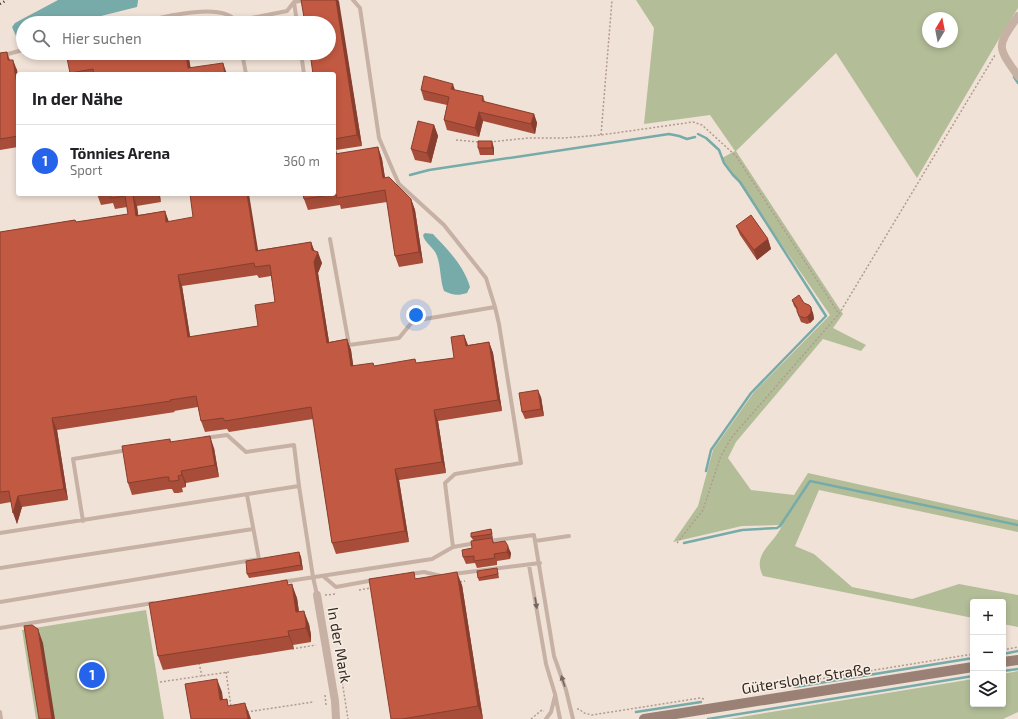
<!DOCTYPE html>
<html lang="de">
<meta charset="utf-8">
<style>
:root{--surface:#fff;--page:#f2f2f2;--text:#202124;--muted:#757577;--line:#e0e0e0;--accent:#2563eb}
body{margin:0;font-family:"Exo 2",sans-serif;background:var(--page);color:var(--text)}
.controls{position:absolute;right:12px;bottom:12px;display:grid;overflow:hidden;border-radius:4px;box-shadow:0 2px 6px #0003}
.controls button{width:36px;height:36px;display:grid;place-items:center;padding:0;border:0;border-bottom:1px solid var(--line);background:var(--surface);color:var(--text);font:20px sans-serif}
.compass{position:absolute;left:922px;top:12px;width:36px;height:36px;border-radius:50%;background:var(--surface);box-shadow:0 2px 6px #0003;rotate:10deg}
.you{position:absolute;left:416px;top:315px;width:14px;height:14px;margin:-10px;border:3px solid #fff;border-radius:50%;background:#1a73e8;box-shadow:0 0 0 6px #1a73e833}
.badge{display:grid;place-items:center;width:26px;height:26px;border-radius:50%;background:var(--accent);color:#fff;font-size:13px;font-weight:700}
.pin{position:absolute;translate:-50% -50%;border:2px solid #fff;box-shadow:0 1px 4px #0006}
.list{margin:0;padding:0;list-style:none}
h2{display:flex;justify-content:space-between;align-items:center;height:52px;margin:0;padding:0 16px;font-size:17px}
h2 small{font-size:13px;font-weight:400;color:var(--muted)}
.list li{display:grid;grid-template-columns:26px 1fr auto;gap:12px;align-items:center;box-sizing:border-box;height:72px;padding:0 16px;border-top:1px solid var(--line)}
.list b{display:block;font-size:15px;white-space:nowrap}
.list p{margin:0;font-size:13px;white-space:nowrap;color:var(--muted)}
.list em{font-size:13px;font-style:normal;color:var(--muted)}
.icon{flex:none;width:22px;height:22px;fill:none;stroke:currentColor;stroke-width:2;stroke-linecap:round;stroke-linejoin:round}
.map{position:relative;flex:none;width:1018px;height:719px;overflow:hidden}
.search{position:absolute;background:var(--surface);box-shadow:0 2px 6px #0003;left:16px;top:16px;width:320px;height:44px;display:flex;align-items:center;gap:10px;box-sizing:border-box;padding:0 14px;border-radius:22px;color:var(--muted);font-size:15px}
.panel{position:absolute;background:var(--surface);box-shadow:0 2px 6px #0003;left:16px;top:72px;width:320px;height:124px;border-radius:4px}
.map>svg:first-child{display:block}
.green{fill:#b3be98;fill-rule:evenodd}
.water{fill:#77abaa}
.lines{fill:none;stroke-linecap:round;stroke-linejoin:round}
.stream{stroke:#77abaa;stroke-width:2.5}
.path{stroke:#b29b8e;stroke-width:1.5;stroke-dasharray:2 2;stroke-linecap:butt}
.service{stroke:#c7b1a4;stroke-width:4}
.minor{stroke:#c7b1a4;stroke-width:8}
.secondary{stroke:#9a8075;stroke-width:10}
.rail{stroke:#322825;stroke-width:2.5;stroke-dasharray:1 3;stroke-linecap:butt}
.wall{fill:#a74d39;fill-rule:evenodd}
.shaded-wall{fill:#883e2e}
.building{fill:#c25942;stroke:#883e2e;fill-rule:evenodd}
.oneway{fill:#75665e}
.labels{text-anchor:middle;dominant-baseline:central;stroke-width:3;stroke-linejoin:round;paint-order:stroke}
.street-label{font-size:15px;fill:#322825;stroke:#f8ede2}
</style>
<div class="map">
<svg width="1018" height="719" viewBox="0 0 1018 719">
<rect width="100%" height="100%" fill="#f0e2d7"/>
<path class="green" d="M636 0H1018V8L999 39 917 178 836 53 736 151 843 314 833 328 866 345 861 351 823 339 736 442 728 458 751 490 794 495 808 473 1018 520V532L819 490 795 546 814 554 852 587 912 599 959 584 1018 595V627L1003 624V602H973V618L763 576C751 553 775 544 782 525L742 526 673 542 698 506 713 450 754 392 830 315 722 158 735 151 710 115 644 124 654 28ZM928 18H952V42H928Z
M146 610 164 719H36L22 630Z
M1018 671V712L1003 719H729L973 679V704H1003V674Z"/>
<path class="water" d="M58 0H138V1L137 7 73 23H23V36H16L12 27 15 23Z
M425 233 433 234C448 250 464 266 470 287L467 293C458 296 452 295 444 291 440 280 441 267 437 256 435 248 424 243 423 235Z"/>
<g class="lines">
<path class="stream" d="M1014 77 1018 83
M698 134 706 138 719 150 724 163 733 175 740 182 826 316 751 393 711 450 706 471
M410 175 429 170 669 134 679 136 687 139 695 137
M684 543 742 530 777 528 780 526 810 481 1018 525
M1003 654 1018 651
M1003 671 1018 669
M795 687 973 658
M636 712 701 702
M708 719 973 676"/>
<path class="path" d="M601 135 612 0
M456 140 479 142
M490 142 528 138H564L601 135 693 122 702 125 736 156 839 314
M677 543 703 510 720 458 731 438 839 314 995 55
M460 582 465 581
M359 590 371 588
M325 595 336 594
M292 649 316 645
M1003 650 1018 647
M338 655 348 719
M199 663 202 676
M226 672 231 707
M160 682 229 672
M788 686 795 683 973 654
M325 695 326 705
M577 709H579L584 713 592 715 700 698 704 699
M247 712 313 702
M531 719 542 710 544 711"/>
<path class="service" d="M353 0 360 8 379 138 394 173 399 184 444 225 486 278 495 307 499 324 521 463 455 474 445 483 453 547
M294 2 297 23
M236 21 287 11 294 2 305 0
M137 23C158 18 226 0 237 23
M242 53 246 74
M301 53 304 74
M0 56 23 50
M330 239 349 345 399 338 413 321 495 307
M205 438 227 435 246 452 294 445 299 486
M83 521 73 459 128 450
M0 533 299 486 313 577 317 595
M489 541 534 535 554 656 566 690 573 719
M535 541 569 536
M529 565 546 664 555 694 560 719
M0 568 253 529
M410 574 424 572 441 576
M453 574 540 563
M323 576 336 587 374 580
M282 582 432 559 453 547 476 543
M0 602 259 559 247 495
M0 628 153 603
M0 712 1 719
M546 719 551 712 555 696"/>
<path class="minor" d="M1018 16C997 47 996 45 1018 76
M317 595 335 701 336 719"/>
<path class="secondary" d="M1003 662 1018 660
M644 719 973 667"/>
<path class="rail" d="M0 4 7 0"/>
</g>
<path class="wall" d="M301 0H338L362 146 336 150 337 154 378 147 382 159 385 178 411 199 415 210 423 263 399 267 395 256 387 202 341 209 340 205 308 210 304 199 334 194V74Z
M7 52 10 60 17 70 18 77V147L0 150V53Z
M147 54 189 59 190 68 227 74H70V73Z
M421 90H455L483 96 485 102 534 114 537 123 535 134 483 121 479 137 447 130 444 120 447 105 424 100Z
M434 125 438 136 431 163 415 160 411 149Z
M478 148H494V155H480Z
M97 194H159L161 202 137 206 138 215 165 211 168 221 258 250 311 242 314 250 322 263 318 273 329 342 347 339 351 350 353 366H374L417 363 454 358 464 335 468 345 489 342 493 353 502 411 438 421 446 473 399 480 409 542 336 554 332 543 313 419 229 432 227 429 205 432 201 421 198 407 174 411 175 412 57 430 68 500 22 507 17 524 11 502 0 504V232L75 220 76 222 128 214 127 207 115 209 113 203 101 205ZM257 275 259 278 271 276 275 302 258 326 190 337 182 286Z
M736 226 768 239 771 249 757 260 740 235Z
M792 300 804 303 813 313 814 319 810 323 807 324 801 322 799 317 797 310 794 306Z
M541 397 544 416 525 419 522 412Z
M170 439 171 442 214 448 219 477 186 483V487L182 488 183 492 178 493H174L172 489H169L132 495 128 483Z
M491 529 493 538H492L494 543 511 553 510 559 497 561V565L477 568 475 563 466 564 463 557 472 548 473 540 471 537Z
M299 552 301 557 303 570 249 578 247 574Z
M498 572 499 578 479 581 478 578Z
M416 578 462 585 483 719H391Z
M289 585 297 598 299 612 309 624 311 635V642L293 645 294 649 163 670 158 656Z"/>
<path class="shaded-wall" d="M336 0H338L339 1 362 146 357 135Z
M186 53H187L189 59 192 74 188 68Z
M13 60 17 70 18 77V91Z
M223 63 227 74H225Z
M453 84 456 93 451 89Z
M479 112 483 121 479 137 475 128Z
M534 114 537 123 535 134 531 124Z
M434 125 438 136 431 163 427 153Z
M492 141 494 148V155L492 148Z
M334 144 336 150 339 166 335 154Z
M378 147 382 159 387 190 383 178Z
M158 194H159L160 195 161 202Z
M247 194H249L260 262 256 251Z
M133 195 137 206 140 227 136 216Z
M411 199 415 210 423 263 419 252Z
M165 211 169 222H166Z
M768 239 771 249 757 260 754 250Z
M311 242 315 253 318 252 322 263 318 273 331 354 327 343Z
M178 275 182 286 192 348 188 337Z
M811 307 813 313 814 319 810 323 807 317Z
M464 335 468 346H466Z
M347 339 351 350 355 377 351 366Z
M489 342 493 353 502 411 498 400Z
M538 390 541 397 544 416 541 409Z
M434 410 438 421 446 473 442 462Z
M52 418 57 430 68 500 64 489Z
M210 436 214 448 219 477 215 465Z
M395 469 399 480 409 542 405 531Z
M181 471 186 483V487L182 475Z
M18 496 22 507 17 524 13 513Z
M508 546 511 553 510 559 507 552Z
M299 552 301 557 303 570 301 565Z
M457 572 462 585 483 719 478 706Z
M292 584 297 598 301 626 296 612Z
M304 611 309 624 311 635V642L306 628Z
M38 629 43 643 55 719H52Z
M288 631 293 645 294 649 289 636Z
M217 679 222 692 225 713 220 700Z
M245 703 250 716 251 719H248Z"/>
<path class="building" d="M301 0H336L357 135 334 139V74H313L310 53H329V23H305Z
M7 52 8 60H13L18 91V136L0 139V53Z
M66 53H145V54L154 53H186L188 68 223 63 225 74H94L93 69 70 73Z
M424 76 453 84 451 89 483 96 482 101 534 114 531 124 479 112 475 128 444 120 449 97 421 90Z
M418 121 434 125 427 153 411 149Z
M478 141H492V148H478Z
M378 147 383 178 389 177 411 199 419 252 395 256 385 190 337 198 336 194 304 199 303 194H334V150L335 154Z
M110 194H138L133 195 136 216 165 211 166 222 193 217 190 194H247L256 251 311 242 312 250 318 252 314 262 327 343 347 339 351 366 373 363 374 366 415 359 416 363 454 358 451 337 464 335 466 346 489 342 498 400 434 410 442 462 395 469 405 531 332 543 311 407 225 421 223 418 201 421 196 396 170 400 171 401 52 418 64 489 18 496 13 513 9 491 0 492V232L75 220 76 222 128 214 125 196 111 198ZM254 263 255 267 270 265 275 302 255 305 258 326 188 337 178 275Z
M751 215 768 239 754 250 736 226Z
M799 295 804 303 809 305 811 307V313L807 317 805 318 799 316 797 311V308L792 300Z
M538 390 541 409 522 412 519 393Z
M210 436 215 465 181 471 182 475 178 476 179 480 174 481H169V477H165L128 483 122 446 170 439V442Z
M491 529 492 534 471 537V533Z
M492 538 493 543 505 541 508 546 507 552 494 554 495 558 474 561V556L463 557 462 550 472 548 471 541Z
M299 552 301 565 247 574 246 561Z
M497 568 498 574 478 578 477 571Z
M414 572 415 579 457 572 478 706 402 719H391L369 579Z
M287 580 288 585 292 584 296 612 304 611 306 622V628L288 631 289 636 158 656 149 603Z
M32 625 38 629 52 719H39L24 626Z
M217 679 220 700 227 699 228 706 245 703 248 719H191L185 684Z"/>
<defs><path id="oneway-solid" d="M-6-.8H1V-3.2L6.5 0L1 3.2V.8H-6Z"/></defs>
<g class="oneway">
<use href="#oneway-solid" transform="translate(536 603) rotate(81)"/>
<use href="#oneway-solid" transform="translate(563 681) rotate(-108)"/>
</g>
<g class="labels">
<g class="street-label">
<text transform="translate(340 645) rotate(80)">In der Mark</text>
<text transform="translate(806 678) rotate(-9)">Gütersloher Straße</text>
</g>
</g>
</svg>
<div class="controls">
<button>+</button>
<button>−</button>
<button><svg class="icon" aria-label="layers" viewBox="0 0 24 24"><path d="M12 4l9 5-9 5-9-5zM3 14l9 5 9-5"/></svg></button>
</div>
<svg class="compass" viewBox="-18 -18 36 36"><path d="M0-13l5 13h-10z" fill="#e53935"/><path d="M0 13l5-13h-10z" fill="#757577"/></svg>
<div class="you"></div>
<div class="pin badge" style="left:92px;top:675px">1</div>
<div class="search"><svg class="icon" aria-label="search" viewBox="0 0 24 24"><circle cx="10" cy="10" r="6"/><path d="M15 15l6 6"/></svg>Hier suchen</div>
<section class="panel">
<h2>In der Nähe<small></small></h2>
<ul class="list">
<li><span class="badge">1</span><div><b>Tönnies Arena</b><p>Sport</p></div><em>360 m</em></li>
</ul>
</section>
</div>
